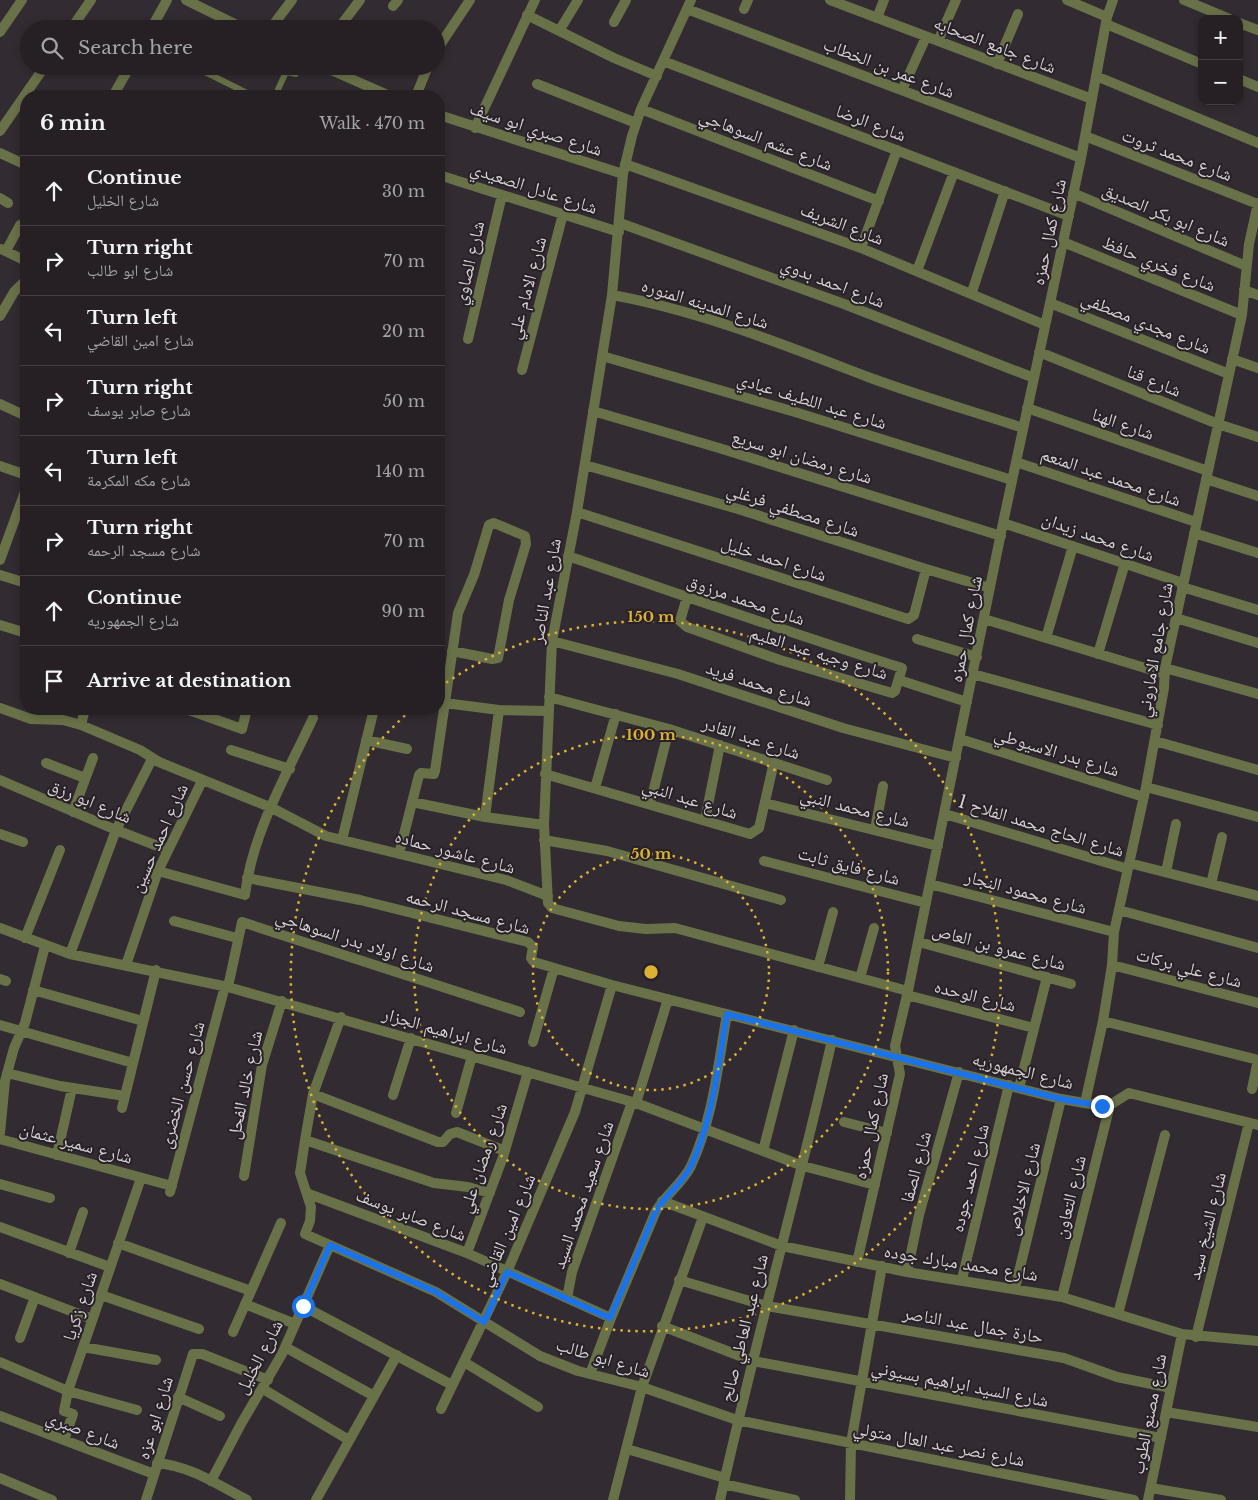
<!DOCTYPE html>
<meta charset="utf-8">
<style>
:root{--surface:#262025;--page:#2e282d;--text:#f1f3f6;--muted:#a4a3a7;--line:#423e42}
body{margin:0;font-family:"Libre Baskerville","Noto Naskh Arabic",serif;background:var(--page);color:var(--text)}
.controls{position:absolute;right:15px;top:15px;display:grid;overflow:hidden;border-radius:10px;box-shadow:0 2px 8px #0003}
.controls button{width:45px;height:45px;display:grid;place-items:center;padding:0;border:0;border-bottom:1px solid var(--line);background:var(--surface);color:var(--text);font:25px sans-serif}
.stop{position:absolute;width:15px;height:15px;margin:-11px;border:4px solid #1a73e8;border-radius:50%;background:#fff}
.stop.end{background:#1a73e8;border-color:#fff;box-shadow:0 1px 5px #0008}
.list{margin:0;padding:0;list-style:none}
h2{display:flex;justify-content:space-between;align-items:center;height:65px;margin:0;padding:0 20px;font-size:21px}
h2 small{font-size:16px;font-weight:400;color:var(--muted)}
.list li{display:grid;grid-template-columns:32px 1fr auto;gap:15px;align-items:center;box-sizing:border-box;height:70px;padding:0 20px;border-top:1px solid var(--line)}
.list b{display:block;font-size:19px;white-space:nowrap}
.list p{margin:0;font-size:16px;white-space:nowrap;color:var(--muted)}
.list em{font-size:16px;font-style:normal;color:var(--muted)}
.icon{flex:none;width:28px;height:28px;fill:none;stroke:currentColor;stroke-width:2;stroke-linecap:round;stroke-linejoin:round}
.map{position:relative;flex:none;width:1258px;height:1500px;overflow:hidden}
.search{position:absolute;background:var(--surface);box-shadow:0 2px 8px #0003;left:20px;top:20px;width:425px;height:55px;display:flex;align-items:center;gap:12px;box-sizing:border-box;padding:0 18px;border-radius:28px;color:var(--muted);font-size:19px}
.panel{position:absolute;background:var(--surface);box-shadow:0 2px 8px #0003;left:20px;top:90px;width:425px;height:625px;border-radius:20px}
.map>svg:first-child{display:block}
.lines{fill:none;stroke-linecap:round;stroke-linejoin:round}
.lane{stroke:#697149;stroke-width:6}
.street{stroke:#697149;stroke-width:10}
.route{stroke:#1a73e8;stroke-width:6}
.ring{fill:none;stroke:#dbb233;stroke-width:2.5;stroke-dasharray:2.5 5}
.labels{text-anchor:middle;dominant-baseline:central;stroke-width:4;stroke-linejoin:round;paint-order:stroke}
.street-label{font-size:18px;fill:#d5d0d4;stroke:#282127}
.centre{fill:#dbb233;stroke:#282127;stroke-width:2.5}
.ring-label{font-size:15px;text-anchor:middle;font-weight:bold;fill:#dbb233;stroke:#282127;stroke-width:4;stroke-linejoin:round;paint-order:stroke}
</style>
<div class="map">
<svg width="1258" height="1500" viewBox="0 0 1258 1500">
<rect width="100%" height="100%" fill="#322b31"/>
<g class="lines">
<path class="lane" d="M193 66 253 96
M273 66 286 72 296 74 299 66
M275 96 286 72"/>
<path class="street" d="M186 0 245 29
M691 0 641 109 632 136 623 174 612 295 577 512 552 641 544 825 548 903 552 908 619 926 646 929 675 928 908 991
M830 0 1092 99
M1067 0 1107 17
M1184 0 1230 19
M393 6 398 0
M687 9 1081 158
M744 9 748 0
M527 15 614 58 657 76
M877 18 884 0
M614 22 626 0
M1239 23 1258 30
M1106 24 1202 64
M71 29 91 0
M151 29 167 0
M270 29 292 0
M338 29 360 0
M559 31 578 0
M0 32 22 0
M938 41 956 0
M436 51 470 0
M663 61 1069 216
M997 64 1018 14
M322 66 390 96
M1096 76 1258 143
M1239 79 1258 87
M537 84 636 123
M902 90 926 37
M113 96 130 66
M416 96 428 66
M641 109 879 201
M439 115 623 174
M475 128 535 0
M0 131 45 66
M1085 136 1258 204
M0 153 26 165
M625 164 861 248 1045 325
M439 175 619 232
M1073 193 1246 266
M0 198 8 203
M620 223 844 304 1034 378
M1063 242 1242 315
M861 248 897 150
M1 249 26 261
M6 251 20 225
M917 271 954 172
M1244 290 1258 295
M972 292 1005 191
M612 295C701 311 784 345 868 377 919 396 972 411 1023 428
M1050 303 1229 374
M0 316 14 292 26 280
M468 339 502 195
M1039 352 1218 424 1258 437
M602 356 795 412 1012 480
M1232 359 1258 368
M522 370 563 214
M0 404 26 416
M1027 408 1208 471
M593 411 719 448 1001 536
M1016 462 1196 522
M585 465 738 509 926 569 990 588
M0 466 26 475
M1206 479 1258 496
M577 512 908 619 914 615 926 569
M439 521V520
M1003 523 1183 583
M1194 533 1258 553
M568 556C679 594 790 633 902 668L895 691 892 693 780 660 687 627 680 621 687 597
M0 560 26 489
M0 575 26 583
M1182 587 1258 610
M1176 618 1258 643
M984 619 1165 674
M0 625 26 633
M1046 638 1073 546
M917 639 977 657
M552 641 678 674 843 728 956 758
M1098 654 1125 563
M1165 668 1258 694
M973 674 1158 725
M899 680 967 702
M549 697 669 729 827 780
M445 703 499 710 548 711
M0 708 31 719 63 720 81 725 140 750 159 762 272 808 326 836 506 880 548 896
M186 709 242 729 247 709
M81 725 85 709
M960 739 1144 797
M366 740 407 749
M1155 741 1258 770
M231 750 290 769
M46 763 85 778
M545 774 750 834 759 828 774 762
M0 780 116 830 168 850
M1146 787 1258 817
M595 788 616 714
M412 802 485 817 544 825
M765 803 938 846
M650 804 669 729
M73 812 93 758
M945 814 1128 869
M485 817 499 710
M705 820 720 745
M875 830 883 786
M0 834 23 842
M342 840 374 709
M544 840 607 851 781 900
M399 854 419 775 421 773 434 774 435 771 458 613 474 575 489 525 494 523 525 536 526 544 509 600 498 658 492 659 452 651
M764 861 926 903
M1129 863 1258 896
M158 871 245 895C252 833 287 774 313 718
M1166 872 1176 824
M247 878 360 900 528 942 533 947 531 958 534 962 612 985 1061 1099 1102 1106 1110 1105 1129 1093 1258 1125
M930 884 1114 932
M1211 884 1222 837
M1119 910 1258 948
M174 921 237 938
M0 928 70 954 228 987 636 1103 803 1166 875 1185
M25 938 60 850
M919 942 1071 984
M70 954 116 830 152 759
M126 965 158 871 202 781
M1112 965 1258 1003
M818 967 833 912
M860 978 874 928
M0 979 6 981
M228 987 242 922 520 1012
M33 990 143 1021
M907 995 1034 1028
M341 1017 313 1094 305 1140 300 1173 311 1207 310 1221 305 1234 436 1292 540 1356 578 1371 642 1387 737 1420 1134 1500
M1103 1021 1258 1060
M0 1025 133 1063
M533 1042 554 968
M7 1073 60 1086 125 1096
M1019 1088 1047 977
M1252 1089 1258 1060
M313 1094 438 1142H443L450 1134 457 1132 505 1151
M393 1095 411 1038
M636 1103 668 999
M1085 1103 1103 1021 1112 965 1114 932 1146 787 1164 688 1165 668 1242 315 1249 244 1258 203
M122 1108 156 970
M456 1113 472 1056
M844 1122 887 1133
M0 1133 5 1081 14 1048 25 1023 45 946
M0 1139 172 1186
M305 1140 434 1183 468 1187 490 1193
M763 1151 794 1030
M57 1155 72 1088
M244 1176 262 1065 282 1001
M0 1184 50 1198
M170 1192 225 986
M309 1194 467 1253 611 1318
M662 1201 782 1246 907 1272 1062 1297 1182 1334 1258 1341
M0 1227 110 1267
M118 1243 251 1291
M69 1253 83 1212
M467 1253 503 1157 528 1072
M857 1262 900 1074 895 1046 908 991 1003 523 1081 158 1107 17 1113 0
M907 1272 919 1215 959 1072
M962 1279 1009 1085
M679 1280 767 1306 1064 1358 1117 1377 1171 1388
M0 1284 92 1319
M1015 1288 1061 1099
M101 1295 199 1329
M1062 1297 1110 1105
M567 1298 572 1272 632 1102
M245 1304 295 1324
M303 1306 452 1385
M1118 1314 1165 1135
M662 1326 753 1361 1161 1438
M233 1332 281 1223
M1196 1337 1249 1123
M20 1338 35 1297
M83 1347 156 1360
M285 1347 374 1396
M0 1362 68 1391 137 1410
M464 1362 538 1407
M590 1374 611 1318 656 1211C666 1194 682 1184 691 1166 713 1119 718 1065 727 1014
M263 1389 349 1440
M178 1397 220 1416
M441 1409 507 1272 575 1112 612 985
M1166 1412 1258 1427
M0 1416 154 1474
M64 1440 73 1414 64 1411 68 1391 141 1178
M627 1449 725 1478
M157 1463C191 1466 218 1485 247 1500
M0 1478 52 1500
M211 1481 241 1424 282 1354 330 1245
M724 1484 795 1500
M1151 1488 1221 1500
M146 1500 193 1354H202L268 1380
M316 1500 397 1355
M613 1500 642 1387 703 1217
M720 1500C754 1346 797 1194 832 1040
M850 1500 851 1443 882 1266
M1148 1500 1182 1334"/>
</g>
<g class="lines">
<path class="route" d="M303 1306 330 1245 436 1292 484 1322 507 1272 610 1318 656 1211C666 1194 682 1184 691 1166 713 1119 718 1065 727 1014L1061 1099 1102 1106"/>
</g>
<g class="ring">
<circle cx="651" cy="972" r="118"/>
<circle cx="651" cy="972" r="237"/>
<path d="M440 687A355 355 0 1 1 411 710"/>
</g>
<g class="labels">
<g class="street-label">
<text transform="translate(995 45) rotate(21)">شارع جامع الصحابه</text>
<text transform="translate(889 68) rotate(21)">شارع عمر بن الخطاب</text>
<text transform="translate(871 123) rotate(21)">شارع الرضا</text>
<text transform="translate(536 129) rotate(18)">شارع صبري ابو سيف</text>
<text transform="translate(766 140) rotate(21)">شارع عشم السوهاجي</text>
<text transform="translate(1177 155) rotate(21)">شارع محمد ثروت</text>
<text transform="translate(534 188) rotate(18)">شارع عادل الصعيدي</text>
<text transform="translate(1166 215) rotate(23)">شارع ابو بكر الصديق</text>
<text transform="translate(842 224) rotate(21)">شارع الشريف</text>
<text transform="translate(1049 232) rotate(-78)">شارع كمال حمزه</text>
<text transform="translate(469 263) rotate(-77)">شارع الصاوي</text>
<text transform="translate(1159 264) rotate(22)">شارع فخري حافظ</text>
<text transform="translate(833 283) rotate(21)">شارع احمد بدوي</text>
<text transform="translate(527 288) rotate(-75)">شارع الامام علي</text>
<text transform="translate(705 304) rotate(17)">شارع المدينه المنوره</text>
<text transform="translate(1146 323) rotate(22)">شارع مجدي مصطفي</text>
<text transform="translate(1154 381) rotate(22)">شارع قنا</text>
<text transform="translate(812 401) rotate(17)">شارع عبد اللطيف عبادي</text>
<text transform="translate(1123 424) rotate(19)">شارع الهنا</text>
<text transform="translate(802 457) rotate(17)">شارع رمضان ابو سريع</text>
<text transform="translate(1111 477) rotate(19)">شارع محمد عبد المنعم</text>
<text transform="translate(793 510) rotate(18)">شارع مصطفي فرغلي</text>
<text transform="translate(1098 537) rotate(19)">شارع محمد زيدان</text>
<text transform="translate(774 559) rotate(18)">شارع احمد خليل</text>
<text transform="translate(546 591) rotate(-80)">شارع عبد الناصر</text>
<text transform="translate(746 600) rotate(19)">شارع محمد مرزوق</text>
<text transform="translate(966 629) rotate(-79)">شارع كمال حمزه</text>
<text transform="translate(1155 650) rotate(-80)">شارع جامع الاماروني</text>
<text transform="translate(819 653) rotate(17)">شارع وجيه عبد العليم</text>
<text transform="translate(759 684) rotate(18)">شارع محمد فريد</text>
<text transform="translate(751 738) rotate(18)">شارع عبد القادر</text>
<text transform="translate(1057 752) rotate(17)">شارع بدر الاسيوطي</text>
<text transform="translate(690 799) rotate(17)">شارع عبد النبي</text>
<text transform="translate(90 801) rotate(23)">شارع ابو رزق</text>
<text transform="translate(855 808) rotate(14)">شارع محمد النبي</text>
<text transform="translate(1041 826) rotate(17)">شارع الحاج محمد الفلاح 1</text>
<text transform="translate(159 838) rotate(-66)">شارع احمد حسين</text>
<text transform="translate(455 852) rotate(15)">شارع عاشور حماده</text>
<text transform="translate(849 866) rotate(15)">شارع فايق ثابت</text>
<text transform="translate(1026 892) rotate(15)">شارع محمود النجار</text>
<text transform="translate(468 912) rotate(15)">شارع مسجد الرحمه</text>
<text transform="translate(355 941) rotate(18)">شارع اولاد بدر السوهاجي</text>
<text transform="translate(999 947) rotate(15)">شارع عمرو بن العاص</text>
<text transform="translate(1189 968) rotate(15)">شارع علي بركات</text>
<text transform="translate(975 996) rotate(14)">شارع الوحده</text>
<text transform="translate(445 1031) rotate(16)">شارع ابراهيم الجزار</text>
<text transform="translate(1023 1071) rotate(14)">شارع الجمهوريه</text>
<text transform="translate(182 1085) rotate(-75)">شارع حسن الخضرى</text>
<text transform="translate(245 1085) rotate(-78)">شارع خالد الفحل</text>
<text transform="translate(871 1126) rotate(-78)">شارع كمال حمزه</text>
<text transform="translate(76 1143) rotate(15)">شارع سمير عثمان</text>
<text transform="translate(483 1158) rotate(-71)">شارع رمضان علي</text>
<text transform="translate(916 1167) rotate(-75)">شارع الصفا</text>
<text transform="translate(970 1178) rotate(-76)">شارع احمد جوده</text>
<text transform="translate(1023 1189) rotate(-76)">شارع الاخلاص</text>
<text transform="translate(583 1195) rotate(-71)">شارع سعيد محمد السيد</text>
<text transform="translate(1070 1197) rotate(-76)">شارع التعاون</text>
<text transform="translate(411 1215) rotate(21)">شارع صابر يوسف</text>
<text transform="translate(1207 1226) rotate(-76)">شارع الشيخ سيد</text>
<text transform="translate(507 1230) rotate(-67)">شارع امين القاضي</text>
<text transform="translate(961 1263) rotate(9)">شارع محمد مبارك جوده</text>
<text transform="translate(80 1306) rotate(-71)">شارع زكريا</text>
<text transform="translate(973 1325) rotate(10)">حارة جمال عبد الناصر</text>
<text transform="translate(744 1328) rotate(-76)">شارع عبد العاطي صالح</text>
<text transform="translate(259 1357) rotate(-62)">شارع الخليل</text>
<text transform="translate(603 1358) rotate(17)">شارع ابو طالب</text>
<text transform="translate(960 1384) rotate(11)">شارع السيد ابراهيم بسيوني</text>
<text transform="translate(1149 1414) rotate(-79)">شارع مصنع الطوب</text>
<text transform="translate(155 1418) rotate(-73)">شارع ابو عزه</text>
<text transform="translate(83 1430) rotate(21)">شارع صبري</text>
<text transform="translate(939 1444) rotate(11)">شارع نصر عبد العال متولي</text>
</g>
</g>
<circle cx="651" cy="972" r="8" class="centre"/>
<g class="ring-label">
<text x="651" y="622">150 m</text>
<text x="651" y="740">100 m</text>
<text x="651" y="859">50 m</text>
</g>
</svg>
<div class="controls">
<button>+</button>
<button>−</button>
</div>
<div class="stop" style="left:303px;top:1306px"></div>
<div class="stop end" style="left:1102px;top:1106px"></div>
<div class="search"><svg class="icon" aria-label="search" viewBox="0 0 24 24"><circle cx="10" cy="10" r="6"/><path d="M15 15l6 6"/></svg>Search here</div>
<section class="panel">
<h2>6 min<small>Walk · 470 m</small></h2>
<ul class="list">
<li><svg class="icon" aria-label="ahead" viewBox="0 0 24 24"><path d="M12 20V5M6 11l6-6 6 6"/></svg><div><b>Continue</b><p>شارع الخليل</p></div><em>30 m</em></li>
<li><svg class="icon" aria-label="right" viewBox="0 0 24 24"><path d="M7 20v-9h11M14 6l5 5-5 5"/></svg><div><b>Turn right</b><p>شارع ابو طالب</p></div><em>70 m</em></li>
<li><svg class="icon" aria-label="left" viewBox="0 0 24 24"><path d="M17 20v-9H6M10 6l-5 5 5 5"/></svg><div><b>Turn left</b><p>شارع امين القاضي</p></div><em>20 m</em></li>
<li><svg class="icon" aria-label="right" viewBox="0 0 24 24"><path d="M7 20v-9h11M14 6l5 5-5 5"/></svg><div><b>Turn right</b><p>شارع صابر يوسف</p></div><em>50 m</em></li>
<li><svg class="icon" aria-label="left" viewBox="0 0 24 24"><path d="M17 20v-9H6M10 6l-5 5 5 5"/></svg><div><b>Turn left</b><p>شارع مكه المكرمة</p></div><em>140 m</em></li>
<li><svg class="icon" aria-label="right" viewBox="0 0 24 24"><path d="M7 20v-9h11M14 6l5 5-5 5"/></svg><div><b>Turn right</b><p>شارع مسجد الرحمه</p></div><em>70 m</em></li>
<li><svg class="icon" aria-label="ahead" viewBox="0 0 24 24"><path d="M12 20V5M6 11l6-6 6 6"/></svg><div><b>Continue</b><p>شارع الجمهوريه</p></div><em>90 m</em></li>
<li><svg class="icon" aria-label="arrive" viewBox="0 0 24 24"><path d="M6 21V4h12l-3 4 3 4H6"/></svg><div><b>Arrive at destination</b></div></li>
</ul>
</section>
</div>
